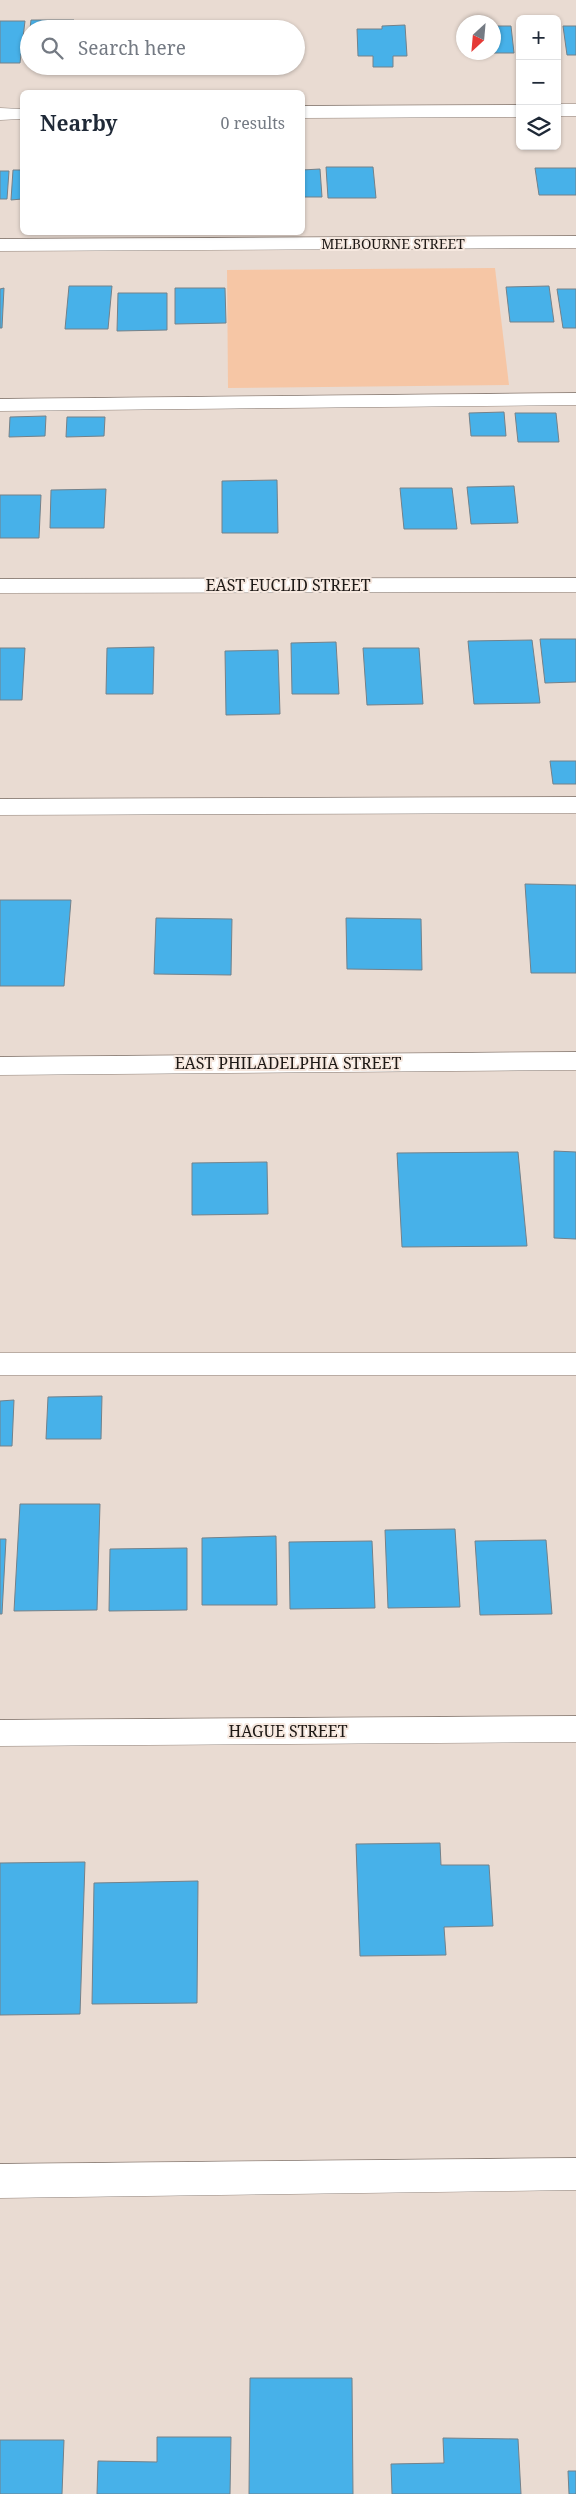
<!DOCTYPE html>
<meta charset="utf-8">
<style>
:root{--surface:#fff;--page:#f6f6f7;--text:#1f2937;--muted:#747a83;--line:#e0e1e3}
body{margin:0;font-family:"Noto Serif",serif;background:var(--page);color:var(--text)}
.controls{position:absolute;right:15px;top:15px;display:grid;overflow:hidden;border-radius:8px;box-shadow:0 1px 4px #0004}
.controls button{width:45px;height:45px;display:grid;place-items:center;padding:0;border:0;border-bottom:1px solid var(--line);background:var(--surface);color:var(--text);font:25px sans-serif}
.compass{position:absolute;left:456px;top:15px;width:45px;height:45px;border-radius:50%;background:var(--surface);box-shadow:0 1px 4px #0004;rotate:206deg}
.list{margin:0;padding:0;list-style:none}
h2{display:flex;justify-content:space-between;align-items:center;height:65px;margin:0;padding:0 20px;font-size:21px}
h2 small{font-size:16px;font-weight:400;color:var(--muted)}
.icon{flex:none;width:28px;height:28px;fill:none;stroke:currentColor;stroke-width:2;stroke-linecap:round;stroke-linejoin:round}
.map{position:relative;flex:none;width:576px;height:2494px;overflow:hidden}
.search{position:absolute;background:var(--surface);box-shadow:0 1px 4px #0004;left:20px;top:20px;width:285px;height:55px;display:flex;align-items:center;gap:12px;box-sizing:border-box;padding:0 18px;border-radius:28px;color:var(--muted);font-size:19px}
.panel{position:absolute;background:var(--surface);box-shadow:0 1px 4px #0004;left:20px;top:90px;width:285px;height:145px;border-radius:8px}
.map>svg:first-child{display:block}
.green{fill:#f6c6a5}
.building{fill:#47b1e9;stroke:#748189}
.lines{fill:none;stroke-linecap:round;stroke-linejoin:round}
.minor-casing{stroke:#8c7f77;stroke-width:1}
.minor{fill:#fff;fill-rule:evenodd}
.labels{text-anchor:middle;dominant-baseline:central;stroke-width:4;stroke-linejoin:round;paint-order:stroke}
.far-street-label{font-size:14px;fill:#1e1916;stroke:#f6e8df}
.street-label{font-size:16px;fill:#1e1916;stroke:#f6e8df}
</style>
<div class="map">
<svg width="576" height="2494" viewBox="0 0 576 2494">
<rect width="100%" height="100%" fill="#e9dbd2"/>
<path class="green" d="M495 268 509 385 228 388 227 270Z"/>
<path class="building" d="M31 20H74L73 29H30Z
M0 21H25L20 63H0Z
M243 22H267V29H243Z
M405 25 407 56H393V67H373V56H358L357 29H382V26Z
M494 26H511L514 53H473L494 52Z
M563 26H576V55H567Z
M326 167H373L376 198H328Z
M535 168H576V195H539Z
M320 169 322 197H302V170Z
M13 170H22V199L11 200Z
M0 171H9L7 199H0Z
M69 286H112L108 329H65Z
M549 286 554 322H510L506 287Z
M4 288 2 328H0V289Z
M175 288H225L226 323 175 324Z
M557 289H576V328H563Z
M118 293H167V330L117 331Z
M504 412 506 436H471L469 413Z
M515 413H556L559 442H518Z
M46 416 45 436 9 437 10 417Z
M67 417H105L104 436 66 437Z
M277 480 278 533H222V481Z
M514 486 518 523 471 524 467 487Z
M400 488H452L457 529H404Z
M106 489 104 528H50L51 490Z
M0 495H41L39 538H0Z
M540 639H576V682L545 683Z
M532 640 540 703 474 704 468 641Z
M336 642 339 694H292L291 643Z
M154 647 153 694H106L107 648Z
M0 648H25L22 700H0Z
M363 648H419L423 704 367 705Z
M278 650 280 714 226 715 225 651Z
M550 761H576V784H553Z
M525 884 576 885V973H531Z
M0 900H71L64 986H0Z
M156 918 232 919 231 975 154 974Z
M346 918 421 919 422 970 347 969Z
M554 1151 576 1152V1239L554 1238Z
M518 1152 527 1246 402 1247 397 1153Z
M267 1162 268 1214 192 1215V1163Z
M102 1396 101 1439H46L48 1397Z
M14 1400 12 1446H0V1401Z
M20 1504H100L97 1610 14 1611Z
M455 1529 460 1607 388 1608 385 1530Z
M276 1536 277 1605H202V1538Z
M0 1539H6L2 1614H0Z
M546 1540 552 1614 480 1615 475 1541Z
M372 1541 375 1608 290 1609 289 1542Z
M187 1548V1610L109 1611 110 1549Z
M440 1843 441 1865H489L493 1926 444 1927 446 1955 360 1956 356 1844Z
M85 1862 80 2014 0 2015V1863Z
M198 1881 197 2003 92 2004 94 1883Z
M250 2378H352L353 2494H249Z
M157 2437H231L230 2494H97L98 2461 157 2462Z
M443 2438 518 2439 521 2494H392L391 2464 444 2463Z
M0 2440H64L62 2494H0Z
M568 2471H576V2494H569Z"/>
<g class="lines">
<g class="minor-casing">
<path id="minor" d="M557 104H576V116H557Z
M520 105V117L302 118V106Z
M0 108 22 109V119L0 120Z
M576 236V248L0 251V239Z
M576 393V405L0 411V399Z
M576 578V592L0 593V579Z
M576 797V813L0 815V799Z
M576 1052V1070L0 1075V1057Z
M0 1353H576V1375H0Z
M576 1716V1742L0 1746V1720Z
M576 2158V2190L0 2198V2164Z"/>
</g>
<use href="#minor" class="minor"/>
</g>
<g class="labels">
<g class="far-street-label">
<text x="393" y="243">MELBOURNE STREET</text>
</g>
<g class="street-label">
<text x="288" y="585">EAST EUCLID STREET</text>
<text x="288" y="1063">EAST PHILADELPHIA STREET</text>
<text x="288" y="1731">HAGUE STREET</text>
</g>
</g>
</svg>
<div class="controls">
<button>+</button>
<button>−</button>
<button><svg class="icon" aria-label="layers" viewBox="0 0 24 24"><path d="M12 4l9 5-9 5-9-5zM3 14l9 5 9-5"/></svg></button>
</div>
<svg class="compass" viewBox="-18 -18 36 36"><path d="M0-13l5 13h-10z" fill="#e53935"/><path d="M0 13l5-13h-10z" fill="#747a83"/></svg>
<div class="search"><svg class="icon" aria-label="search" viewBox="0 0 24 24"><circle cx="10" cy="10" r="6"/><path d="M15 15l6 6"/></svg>Search here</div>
<section class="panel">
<h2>Nearby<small>0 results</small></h2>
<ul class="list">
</ul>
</section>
</div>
